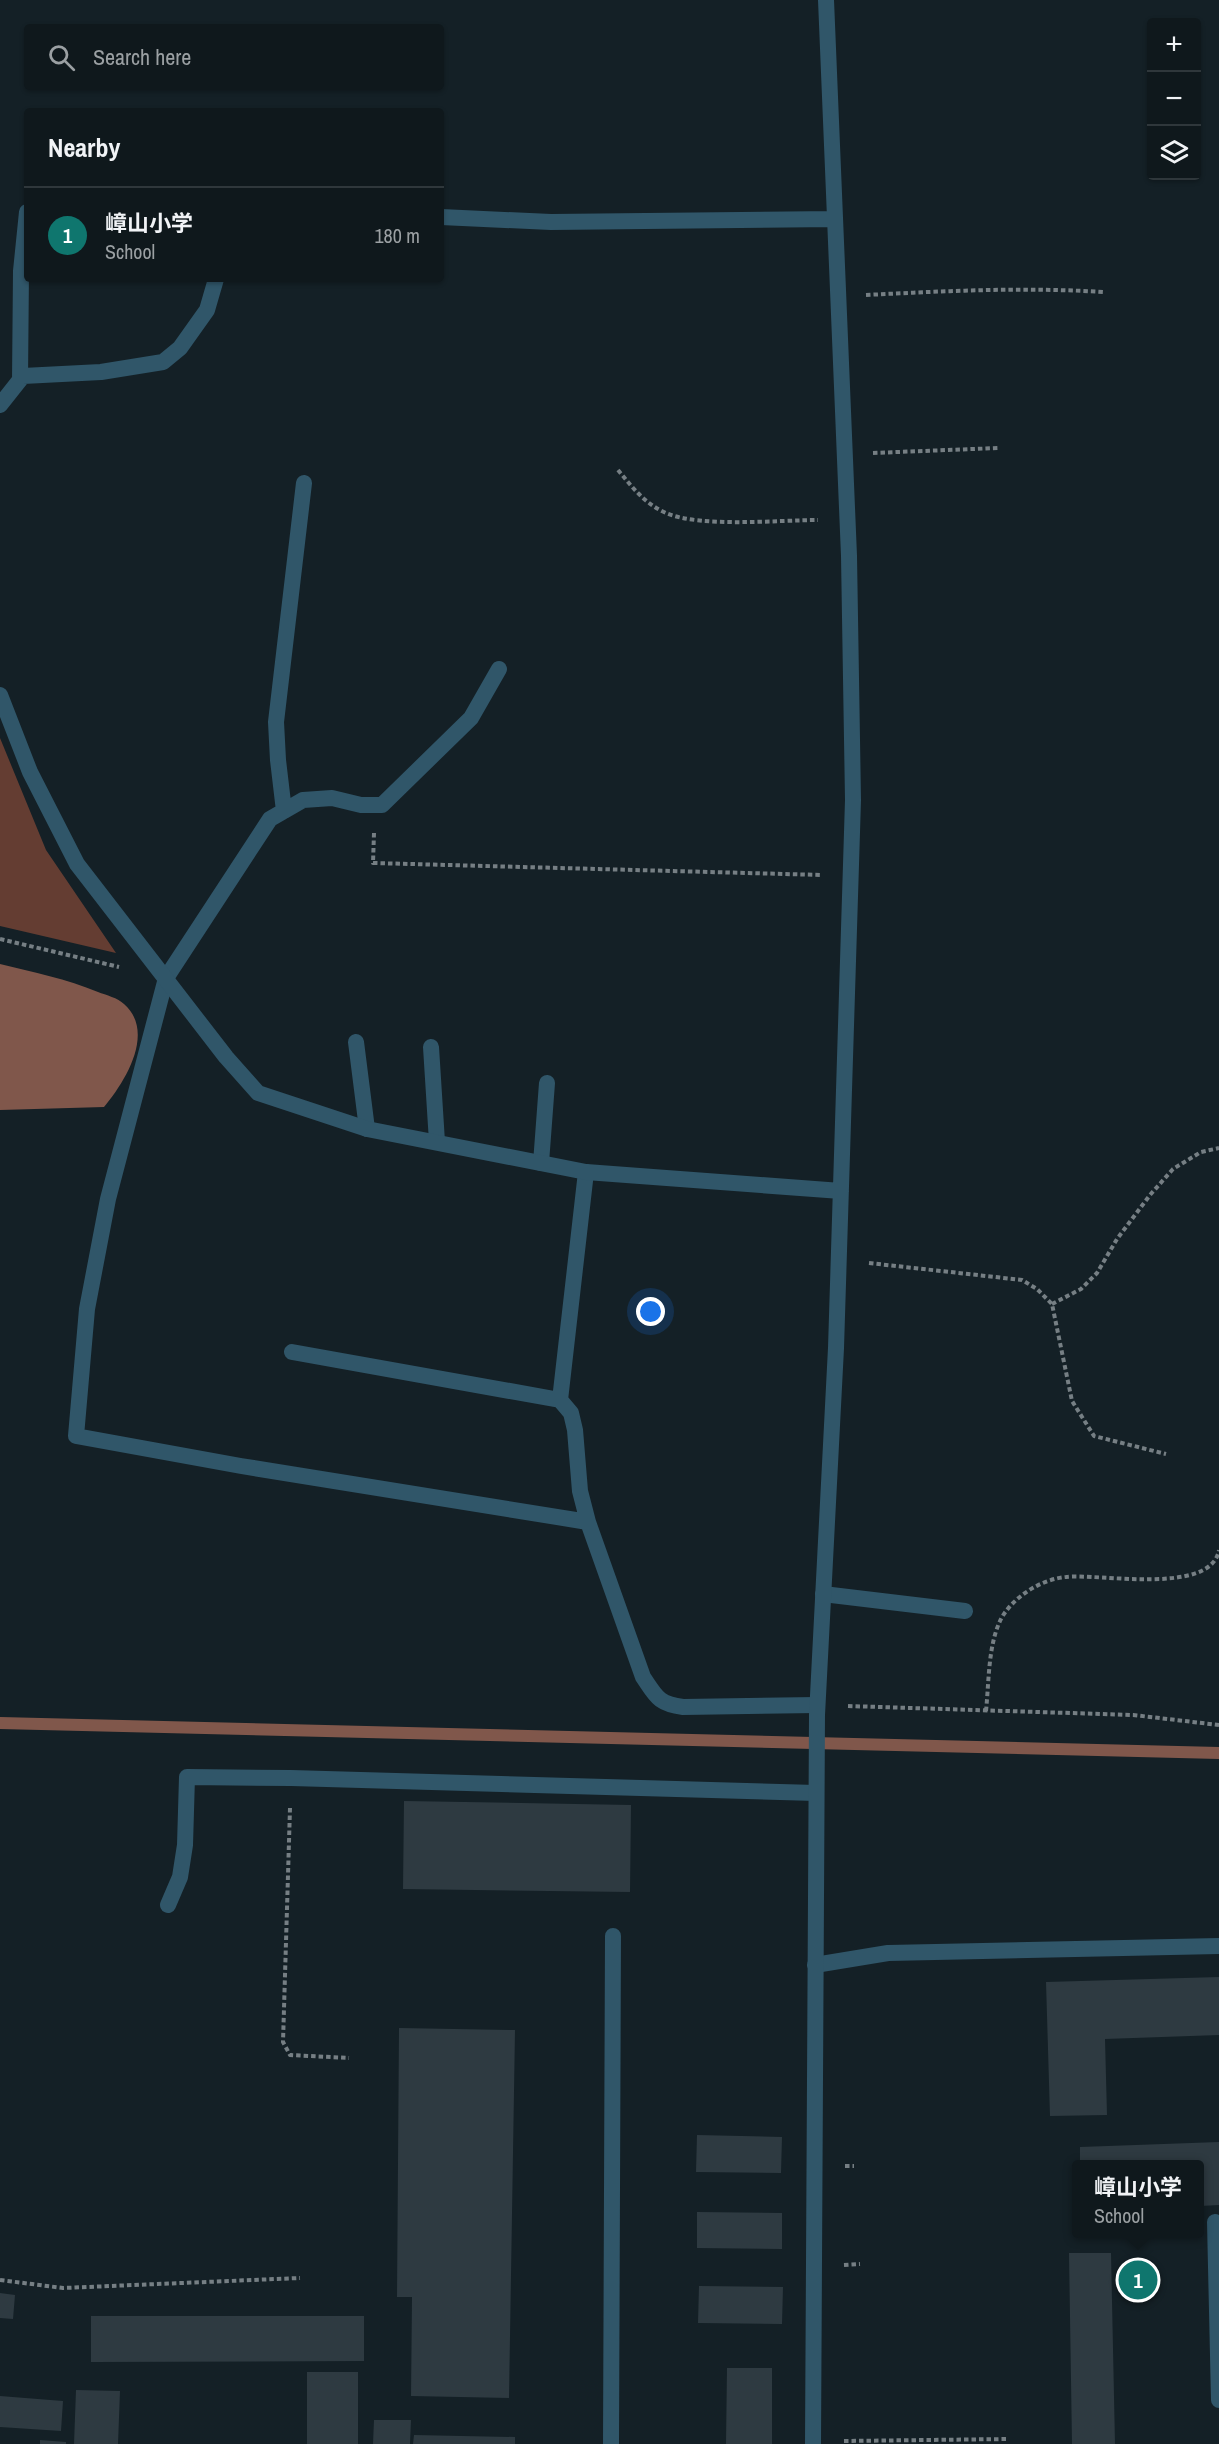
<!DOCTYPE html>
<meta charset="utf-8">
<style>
:root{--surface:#0f181c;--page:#182125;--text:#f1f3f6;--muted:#9ba0a3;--line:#2f373b;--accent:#0f766e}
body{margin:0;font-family:"Archivo Narrow","Noto Sans SC",sans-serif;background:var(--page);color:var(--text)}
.controls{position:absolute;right:18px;top:18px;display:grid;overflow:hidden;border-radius:6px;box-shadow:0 2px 4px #0004}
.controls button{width:54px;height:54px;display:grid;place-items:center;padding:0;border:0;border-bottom:2px solid var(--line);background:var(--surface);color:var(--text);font:30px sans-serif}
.you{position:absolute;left:651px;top:1312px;width:21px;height:21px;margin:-15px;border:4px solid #fff;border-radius:50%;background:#1a73e8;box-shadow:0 0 0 9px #1a73e833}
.badge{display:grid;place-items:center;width:39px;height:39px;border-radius:50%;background:var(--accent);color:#fff;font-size:20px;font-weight:700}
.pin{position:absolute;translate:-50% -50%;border:3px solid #fff;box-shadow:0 2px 6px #0006}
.popup{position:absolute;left:1072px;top:2160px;width:132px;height:78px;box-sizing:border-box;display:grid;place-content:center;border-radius:6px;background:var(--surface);filter:drop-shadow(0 2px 4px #0005);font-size:20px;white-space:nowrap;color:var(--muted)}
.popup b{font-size:22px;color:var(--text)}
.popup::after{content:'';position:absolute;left:50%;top:100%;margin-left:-12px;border:12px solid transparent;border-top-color:var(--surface)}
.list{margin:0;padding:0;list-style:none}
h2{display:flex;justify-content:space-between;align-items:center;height:78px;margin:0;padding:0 24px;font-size:26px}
h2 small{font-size:20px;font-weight:400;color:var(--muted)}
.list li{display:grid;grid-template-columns:39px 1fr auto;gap:18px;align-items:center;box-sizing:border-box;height:96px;padding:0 24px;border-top:2px solid var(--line)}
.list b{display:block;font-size:22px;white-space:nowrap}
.list p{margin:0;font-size:20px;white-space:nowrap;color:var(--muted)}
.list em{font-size:20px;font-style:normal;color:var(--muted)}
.icon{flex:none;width:33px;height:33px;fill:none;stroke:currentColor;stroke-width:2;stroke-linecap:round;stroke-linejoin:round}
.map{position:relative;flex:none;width:1219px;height:2444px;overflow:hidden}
.search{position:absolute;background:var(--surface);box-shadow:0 2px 4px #0004;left:24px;top:24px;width:420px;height:66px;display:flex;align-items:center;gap:15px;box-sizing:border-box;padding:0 21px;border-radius:6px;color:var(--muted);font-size:22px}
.panel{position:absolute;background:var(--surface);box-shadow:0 2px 4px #0004;left:24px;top:108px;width:420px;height:174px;border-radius:6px}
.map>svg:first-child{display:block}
.forest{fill:#643d32}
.water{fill:#80574b}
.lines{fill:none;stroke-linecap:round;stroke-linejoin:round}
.stream{stroke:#80574b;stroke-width:12}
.building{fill:#2e3a41}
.path{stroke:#767f84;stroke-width:4;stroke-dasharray:4.5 3;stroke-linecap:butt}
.service{stroke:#305669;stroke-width:16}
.minor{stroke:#305669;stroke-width:16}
</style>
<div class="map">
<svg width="1219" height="2444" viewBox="0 0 1219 2444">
<rect width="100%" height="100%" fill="#142026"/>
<path class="forest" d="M0 738 46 850 116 953 0 926Z"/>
<path class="water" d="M0 964C33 972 67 979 98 992 106 995 118 998 124 1004 156 1032 125 1082 104 1107L0 1110Z"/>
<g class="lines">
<path class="stream" d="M0 1723 1219 1753"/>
</g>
<path class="building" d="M404 1801 631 1805 630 1892 403 1889Z
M1219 1977V2035L1105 2039 1107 2115 1050 2116 1046 1982Z
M399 2028 515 2030 509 2398 411 2396 412 2297H397Z
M697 2135 782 2137 781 2173 696 2172Z
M1219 2142V2205L1200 2206V2164H1080V2147Z
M697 2212 782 2213V2249L697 2248Z
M1069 2253H1111L1115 2444H1072Z
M699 2286 783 2287 782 2324 698 2323Z
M0 2293 15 2295 13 2319 0 2318Z
M91 2316H364V2361L91 2362Z
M727 2368H772V2444H726Z
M307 2372H358V2444H307Z
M76 2390 120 2391 118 2444H74Z
M0 2396 63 2401 61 2431 0 2427Z
M374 2420H411L410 2444H373Z
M414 2435 515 2437V2444H413Z
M40 2440 66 2442V2444H40Z"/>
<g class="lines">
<path class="path" d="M866 295C945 291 1024 287 1103 292
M873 453 998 448
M618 470C632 487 645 504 666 513 701 528 778 520 818 520
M374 833 373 863 822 875
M0 939 119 967
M869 1263 1022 1280 1037 1289 1052 1304 1072 1401 1094 1436 1166 1454
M1052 1304 1081 1289 1097 1273 1117 1239 1150 1195 1173 1169 1201 1152 1219 1148
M848 1706 1133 1715 1219 1725
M986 1711C989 1682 988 1647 1000 1621 1011 1598 1041 1579 1066 1577 1098 1573 1211 1596 1219 1550
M290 1808 283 2042 290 2055 349 2058
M845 2166H854
M844 2265 860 2264
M0 2280 63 2288 300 2278
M844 2441 1009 2439"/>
<path class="service" d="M499 669 471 718 382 805H361L332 798 303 800 270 819 166 978 108 1199 87 1309 76 1436 241 1466 588 1522
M284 811 278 760 276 722 304 483
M356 1042 367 1129
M431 1047 437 1142
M541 1163 547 1083
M292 1352 560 1400 571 1413 575 1430 580 1491 588 1522 643 1677C656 1696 658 1704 683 1707L817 1705
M560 1400 586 1172
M823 1594 965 1611
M168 1905 180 1877 185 1845 187 1777 291 1778 816 1793
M815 1965 888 1953 1219 1946
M1215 2222 1219 2400
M611 2444 613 1936"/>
<path class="minor" d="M441 217 551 222 835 219
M20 380 21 271 27 212
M0 405 23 376 101 372 163 362 180 348 207 310 216 279
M0 695 30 772 77 864 226 1057 258 1093 367 1129 586 1172 841 1191
M813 2444 817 1715 836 1348 853 800 849 556 826 0"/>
</g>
</svg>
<div class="controls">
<button>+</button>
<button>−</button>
<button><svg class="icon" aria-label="layers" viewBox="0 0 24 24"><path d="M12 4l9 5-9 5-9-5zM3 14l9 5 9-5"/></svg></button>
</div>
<div class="you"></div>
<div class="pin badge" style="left:1138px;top:2280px">1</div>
<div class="popup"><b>嶂山小学</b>School</div>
<div class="search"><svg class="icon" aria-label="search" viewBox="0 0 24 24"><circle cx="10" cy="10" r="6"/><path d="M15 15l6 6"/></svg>Search here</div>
<section class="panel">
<h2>Nearby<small></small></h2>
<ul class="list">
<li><span class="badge">1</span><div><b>嶂山小学</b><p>School</p></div><em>180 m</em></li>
</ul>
</section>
</div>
